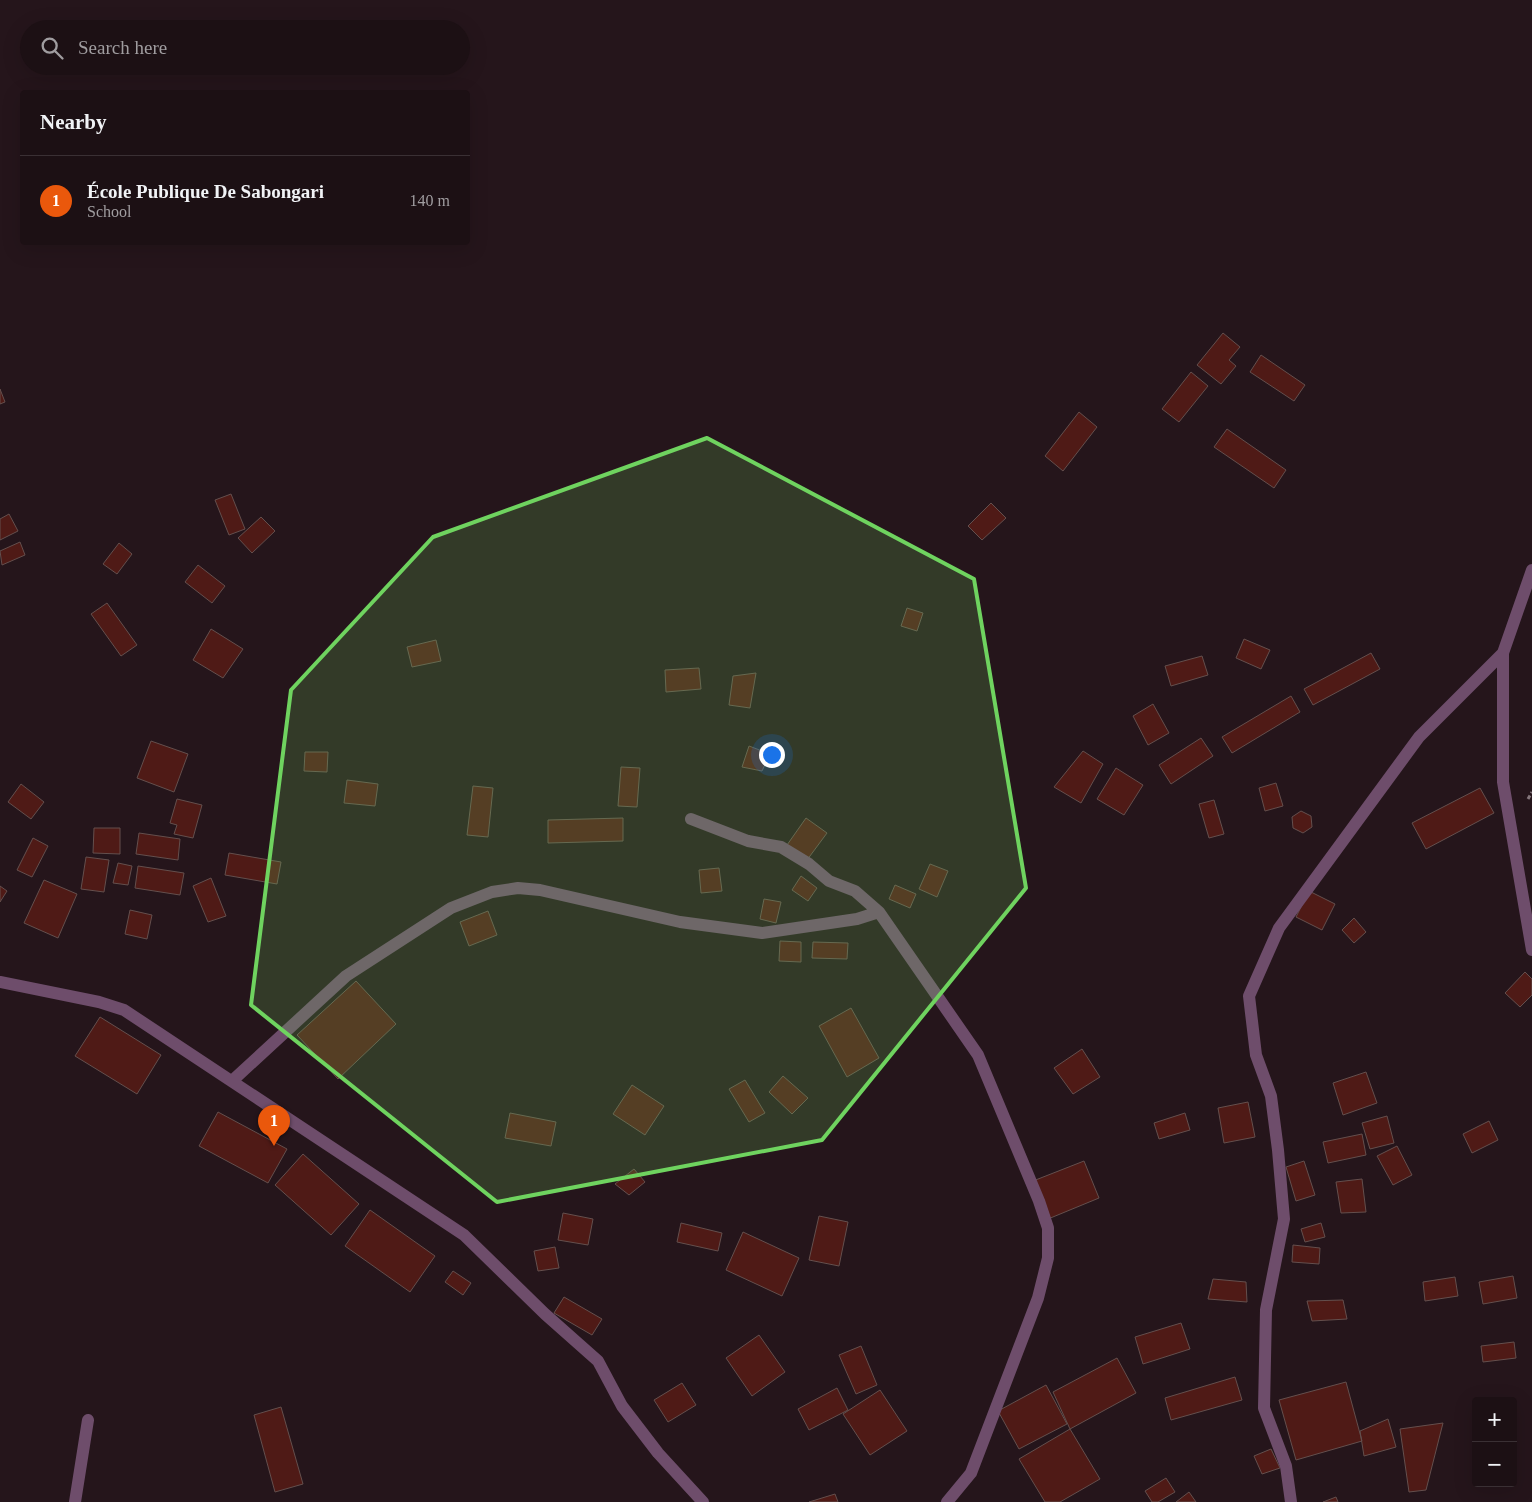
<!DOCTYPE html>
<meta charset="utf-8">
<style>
:root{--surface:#1c1014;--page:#25191d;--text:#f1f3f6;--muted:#a09da0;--line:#3a3034;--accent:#ea580c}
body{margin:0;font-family:"Times New Roman",serif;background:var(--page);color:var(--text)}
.controls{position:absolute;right:15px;bottom:15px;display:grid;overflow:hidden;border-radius:5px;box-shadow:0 5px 20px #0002}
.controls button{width:45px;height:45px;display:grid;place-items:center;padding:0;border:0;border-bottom:1px solid var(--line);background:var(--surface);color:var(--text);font:25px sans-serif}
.you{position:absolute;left:771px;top:754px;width:18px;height:18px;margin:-12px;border:4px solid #fff;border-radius:50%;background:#1a73e8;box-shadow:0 0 0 8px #1a73e833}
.badge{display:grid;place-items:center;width:32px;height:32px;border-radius:50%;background:var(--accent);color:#fff;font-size:16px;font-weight:700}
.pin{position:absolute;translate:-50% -41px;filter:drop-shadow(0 1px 2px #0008)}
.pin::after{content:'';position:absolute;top:26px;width:18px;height:15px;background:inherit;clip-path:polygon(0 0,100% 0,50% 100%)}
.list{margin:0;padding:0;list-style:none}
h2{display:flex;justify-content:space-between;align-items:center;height:65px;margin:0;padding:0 20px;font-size:21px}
h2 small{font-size:16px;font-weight:400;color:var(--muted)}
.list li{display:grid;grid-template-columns:32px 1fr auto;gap:15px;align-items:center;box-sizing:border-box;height:90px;padding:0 20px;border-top:1px solid var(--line)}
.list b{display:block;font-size:19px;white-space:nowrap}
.list p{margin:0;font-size:16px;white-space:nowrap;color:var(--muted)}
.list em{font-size:16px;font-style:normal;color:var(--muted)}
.icon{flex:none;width:28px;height:28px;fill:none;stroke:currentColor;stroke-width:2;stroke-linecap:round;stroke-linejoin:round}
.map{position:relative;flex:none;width:1532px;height:1502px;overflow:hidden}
.search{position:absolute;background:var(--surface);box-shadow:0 5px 20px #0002;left:20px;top:20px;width:450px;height:55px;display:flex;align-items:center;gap:12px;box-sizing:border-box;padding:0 18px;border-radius:28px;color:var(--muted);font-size:19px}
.panel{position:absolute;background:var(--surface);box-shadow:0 5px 20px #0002;left:20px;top:90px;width:450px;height:155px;border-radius:5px}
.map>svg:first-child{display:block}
.building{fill:#4f1a16;stroke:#644f4d}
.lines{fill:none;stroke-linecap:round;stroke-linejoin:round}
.path{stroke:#84767b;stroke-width:3;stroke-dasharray:4 2.5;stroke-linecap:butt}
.street{stroke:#6e4d6b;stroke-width:12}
.marked{fill:#6fd35f;fill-opacity:0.2;stroke:#6fd35f;stroke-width:4;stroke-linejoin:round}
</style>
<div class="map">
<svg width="1532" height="1502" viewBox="0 0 1532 1502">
<rect width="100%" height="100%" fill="#25151b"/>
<path class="building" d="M1223 333 1240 347 1229 360 1236 366 1221 384 1197 365Z
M1261 355 1305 385 1294 401 1250 372Z
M1191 372 1208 386 1179 422 1162 409Z
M0 389 5 402 0 404Z
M1079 412 1097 427 1063 471 1045 456Z
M1227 429 1286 470 1274 488 1214 447Z
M231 494 245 529 229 535 215 500Z
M991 503 1006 518 982 540 968 526Z
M9 514 18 531 0 540V519Z
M261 517 275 531 252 553 238 538Z
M20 542 25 555 2 565 0 551Z
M119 543 132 554 117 574 103 564Z
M198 565 225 586 212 603 185 582Z
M107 603 137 645 121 656 91 614Z
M907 608 923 613 917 631 901 626Z
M211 629 243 649 223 678 193 660Z
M1244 639 1270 650 1261 669 1236 658Z
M436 640 441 661 412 667 407 647Z
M1371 653 1380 669 1313 705 1304 689Z
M1202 656 1208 675 1171 686 1165 666Z
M699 668 701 689 666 692 665 670Z
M756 673 750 708 729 705 733 676Z
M1291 696 1300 712 1232 753 1222 737Z
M1153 704 1169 733 1148 745 1133 716Z
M1201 738 1213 756 1171 784 1159 765Z
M151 741 188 754 174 792 137 778Z
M749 746 770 754 762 771 742 767Z
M1083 751 1103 764 1081 803 1054 787Z
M305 752H328L327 772 304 771Z
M621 767 640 768 637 807 618 806Z
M1116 768 1143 785 1124 815 1097 799Z
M347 780 378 784 375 806 344 803Z
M1276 783 1283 806 1265 811 1259 788Z
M21 784 44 802 31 819 8 802Z
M473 786 493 788 488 837 467 835Z
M1480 788 1494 813 1426 849 1412 823Z
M177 799 202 805 193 838 174 834 177 825 170 823Z
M1214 800 1224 834 1209 838 1199 804Z
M1301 811 1311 816 1312 827 1303 833 1293 828 1292 817Z
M623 818V841L548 843V820Z
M806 818 827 833 807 860 787 845Z
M94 828H120V854L93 853Z
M139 833 180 839 178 860 136 854Z
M33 838 48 846 32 877 17 870Z
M229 853 281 862 277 884 225 875Z
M86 857 109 860 104 892 81 889Z
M118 863 132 866 128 885 113 883Z
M930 864 948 871 937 897 919 889Z
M138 866 184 873 180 895 135 888Z
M719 868 722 891 701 893 699 870Z
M801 876 817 888 808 901 792 890Z
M211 878 226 916 208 922 193 886Z
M44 880 77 894 58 938 24 923Z
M895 885 916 894 910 908 889 899Z
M0 886 7 891 0 902Z
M1309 891 1335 904 1322 930 1296 917Z
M764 899 781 902 776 923 760 919Z
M130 910 152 915 147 939 125 934Z
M488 911 497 935 469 946 460 922Z
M1354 918 1366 932 1354 943 1342 930Z
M780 941 801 942V962L779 961Z
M813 942 848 943 847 959 812 958Z
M1525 972 1532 979V995L1520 1007 1505 993Z
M356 981 396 1024 338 1079 297 1035Z
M851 1008 879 1058 847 1077 819 1026Z
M100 1017 161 1055 137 1094 75 1056Z
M1082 1049 1100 1077 1073 1094 1054 1068Z
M1366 1072 1377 1103 1343 1115 1333 1083Z
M783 1076 808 1098 792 1114 769 1092Z
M745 1080 765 1113 749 1122 729 1089Z
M632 1085 664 1106 645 1135 613 1114Z
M1248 1102 1255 1137 1224 1143 1218 1108Z
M218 1112 287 1149 268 1183 199 1146Z
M510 1113 556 1122 551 1146 505 1138Z
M1185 1113 1190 1130 1159 1139 1154 1123Z
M1387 1116 1394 1143 1370 1149 1362 1123Z
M1489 1121 1498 1140 1472 1153 1463 1134Z
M1362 1134 1366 1155 1328 1163 1323 1142Z
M1397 1146 1412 1175 1393 1185 1377 1156Z
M303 1154 359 1204 331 1235 275 1185Z
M1084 1161 1099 1198 1048 1219 1033 1181Z
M1304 1161 1315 1195 1296 1201 1286 1167Z
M634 1169 645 1182 629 1195 615 1184Z
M1362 1179 1366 1212 1341 1213 1336 1182Z
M370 1210 435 1256 410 1292 345 1246Z
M563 1213 593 1219 588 1245 558 1240Z
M819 1216 848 1222 839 1266 809 1260Z
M681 1223 722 1233 718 1251 677 1242Z
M1321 1223 1325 1237 1305 1242 1301 1229Z
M743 1232 799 1258 782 1296 726 1270Z
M1293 1245 1320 1248 1319 1264 1292 1262Z
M555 1247 559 1268 538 1271 534 1251Z
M453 1271 471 1283 463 1295 445 1282Z
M1513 1276 1517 1298 1483 1304 1479 1282Z
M1455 1277 1458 1296 1425 1301 1423 1282Z
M1213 1279 1246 1282 1247 1302 1208 1299Z
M564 1297 602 1319 592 1335 554 1313Z
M1343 1300 1347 1319 1312 1321 1307 1301Z
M1181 1323 1190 1349 1143 1364 1135 1337Z
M759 1335 785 1372 752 1396 726 1358Z
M1514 1342 1516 1358 1483 1362 1481 1346Z
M861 1346 877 1385 856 1394 839 1355Z
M1117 1358 1136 1393 1070 1429 1053 1392Z
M1235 1377 1242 1400 1171 1420 1165 1398Z
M1346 1382 1362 1441 1296 1460 1279 1400Z
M682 1383 696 1405 668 1422 654 1400Z
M1046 1385 1067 1424 1019 1449 998 1411Z
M837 1388 848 1410 809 1430 798 1409Z
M880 1390 907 1431 870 1455 843 1414Z
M281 1407 303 1484 275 1492 254 1415Z
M1388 1419 1396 1447 1364 1456 1360 1431Z
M1443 1423 1426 1490 1409 1492 1400 1429Z
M1070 1429 1100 1479 1060 1502H1045L1019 1459Z
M1271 1449 1280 1468 1262 1474 1254 1456Z
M1166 1478 1175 1492 1158 1502H1152L1145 1491Z
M1189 1492 1196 1502H1176Z
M835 1494 838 1502H809Z
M1336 1497 1338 1502H1323Z"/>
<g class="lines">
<path class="path" d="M1528 799 1532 792"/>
<path class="street" d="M1532 570 1503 653V782L1532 950
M691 819 748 841 781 847 809 864 829 881 855 891 879 912 978 1055 1039 1201 1048 1228V1258L1038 1298 971 1473 947 1502
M0 982 99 1002 124 1010 464 1235 545 1314 598 1361 622 1406 658 1453 703 1502
M232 1081 346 976 451 908 492 892 518 888 540 890 680 922 762 933 857 919 879 912
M75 1502 88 1420
M1291 1502 1286 1466 1264 1408 1266 1310 1284 1219 1278 1150 1271 1096 1256 1055 1249 996 1279 928 1419 737 1503 653"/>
</g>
<path class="marked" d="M707 438 974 579 1026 888 822 1140 497 1202 251 1005 291 690 433 537Z"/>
</svg>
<div class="controls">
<button>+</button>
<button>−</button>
</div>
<div class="you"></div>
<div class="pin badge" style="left:274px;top:1146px">1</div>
<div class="search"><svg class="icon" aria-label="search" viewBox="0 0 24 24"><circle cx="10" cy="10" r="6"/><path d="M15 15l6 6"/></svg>Search here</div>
<section class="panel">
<h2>Nearby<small></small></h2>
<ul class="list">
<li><span class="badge">1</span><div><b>École Publique De Sabongari</b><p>School</p></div><em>140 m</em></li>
</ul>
</section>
</div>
